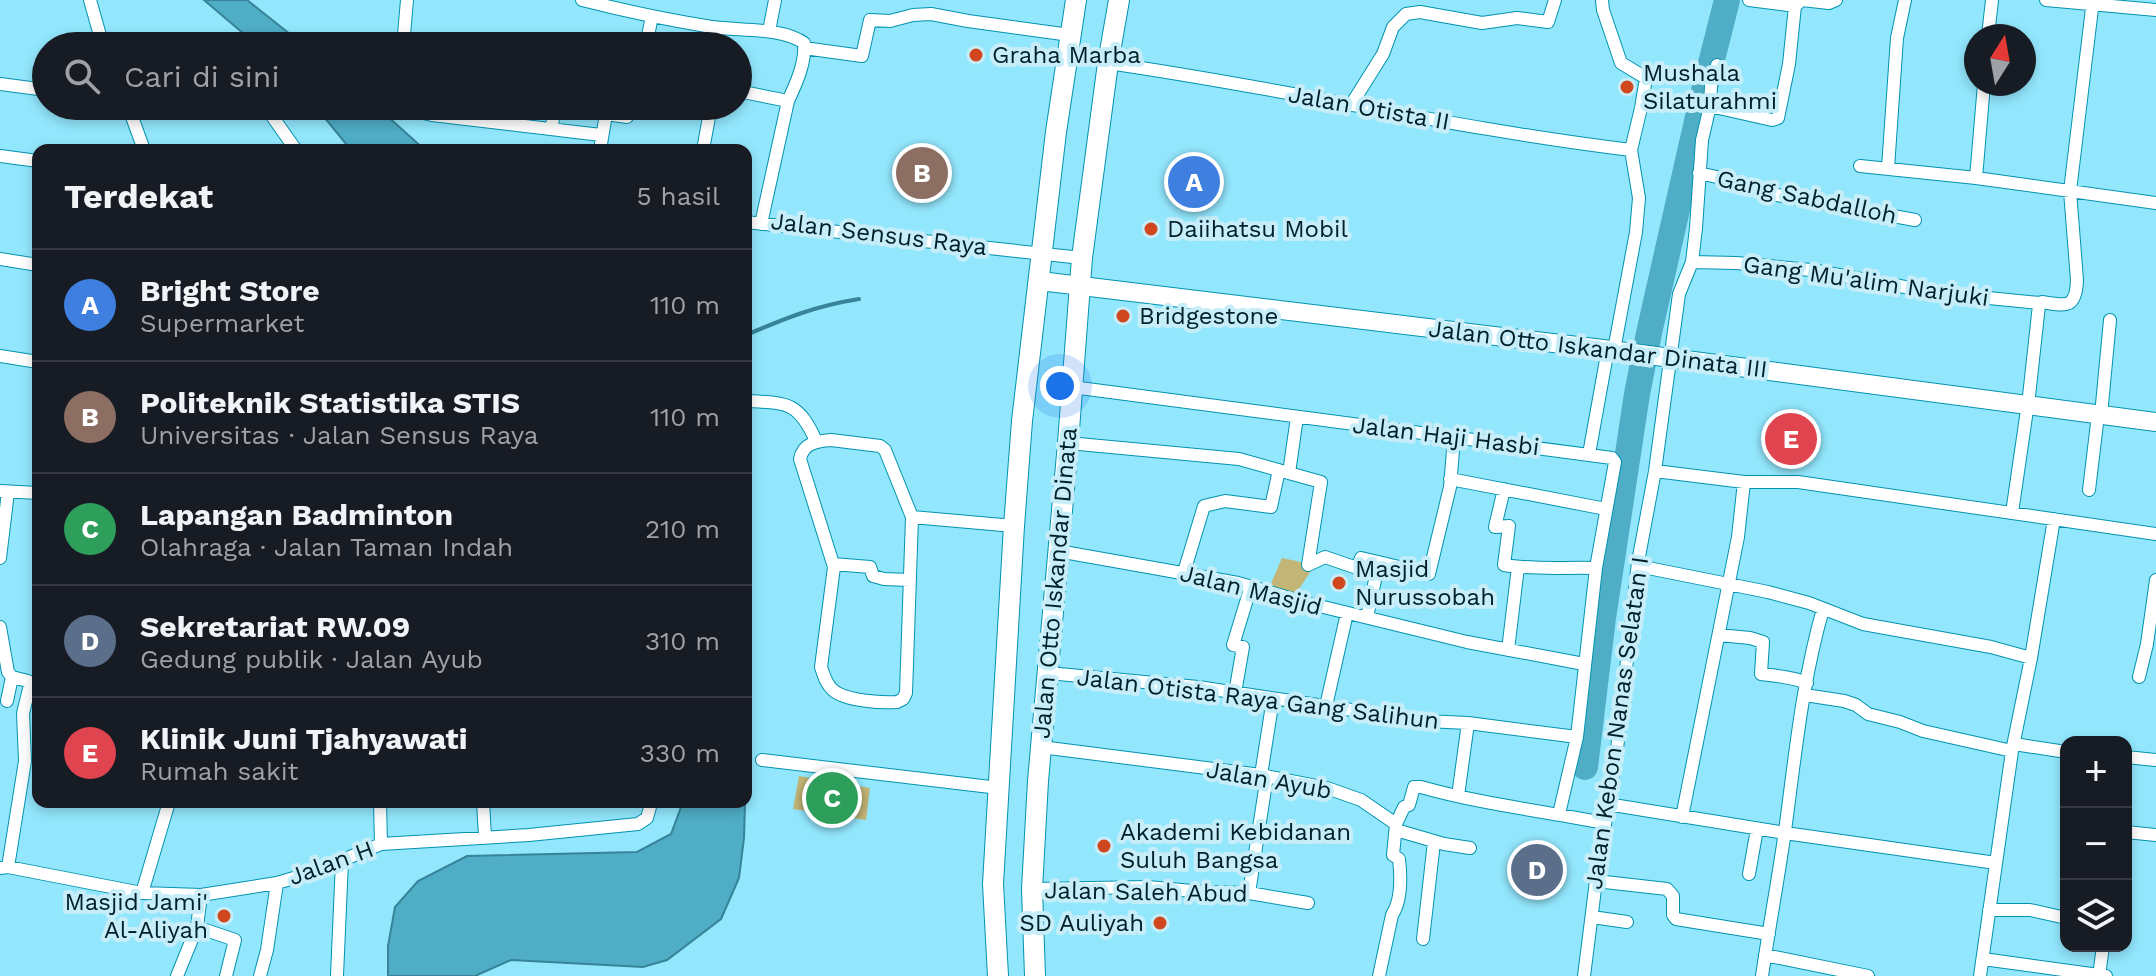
<!DOCTYPE html>
<html lang="id">
<meta charset="utf-8">
<style>
:root{--surface:#171b24;--page:#242831;--text:#f1f3f6;--muted:#9ea1a6;--line:#363941;--accent:#db2777}
body{margin:0;font-family:"Work Sans",sans-serif;background:var(--page);color:var(--text)}
.controls{position:absolute;right:24px;bottom:24px;display:grid;overflow:hidden;border-radius:16px;box-shadow:0 4px 12px #0003}
.controls button{width:72px;height:72px;display:grid;place-items:center;padding:0;border:0;border-bottom:2px solid var(--line);background:var(--surface);color:var(--text);font:40px sans-serif}
.compass{position:absolute;left:1964px;top:24px;width:72px;height:72px;border-radius:50%;background:var(--surface);box-shadow:0 4px 12px #0003;rotate:11deg}
.you{position:absolute;left:1060px;top:386px;width:28px;height:28px;margin:-20px;border:6px solid #fff;border-radius:50%;background:#1a73e8;box-shadow:0 0 0 12px #1a73e833}
.badge{display:grid;place-items:center;width:52px;height:52px;border-radius:50%;background:var(--accent);color:#fff;font-size:26px;font-weight:700}
.pin{position:absolute;translate:-50% -50%;border:4px solid #fff;box-shadow:0 2px 8px #0006}
.list{margin:0;padding:0;list-style:none}
h2{display:flex;justify-content:space-between;align-items:center;height:104px;margin:0;padding:0 32px;font-size:34px}
h2 small{font-size:26px;font-weight:400;color:var(--muted)}
.list li{display:grid;grid-template-columns:52px 1fr auto;gap:24px;align-items:center;box-sizing:border-box;height:112px;padding:0 32px;border-top:2px solid var(--line)}
.list b{display:block;font-size:30px;white-space:nowrap}
.list p{margin:0;font-size:26px;white-space:nowrap;color:var(--muted)}
.list em{font-size:26px;font-style:normal;color:var(--muted)}
.icon{flex:none;width:44px;height:44px;fill:none;stroke:currentColor;stroke-width:2;stroke-linecap:round;stroke-linejoin:round}
.map{position:relative;flex:none;width:2156px;height:976px;overflow:hidden}
.search{position:absolute;background:var(--surface);box-shadow:0 4px 12px #0003;left:32px;top:32px;width:720px;height:88px;display:flex;align-items:center;gap:20px;box-sizing:border-box;padding:0 28px;border-radius:44px;color:var(--muted);font-size:30px}
.panel{position:absolute;background:var(--surface);box-shadow:0 4px 12px #0003;left:32px;top:144px;width:720px;height:664px;border-radius:16px}
.map>svg:first-child{display:block}
.green{fill:#c3b576}
.water{fill:#4faec6;stroke:#378397;stroke-width:2}
.lines{fill:none;stroke-linecap:round;stroke-linejoin:round}
.stream{stroke:#378397;stroke-width:4}
.river{stroke:#4faec6;stroke-width:26}
.street-casing{stroke:#0293ae;stroke-width:14}
.secondary-casing{stroke:#0293ae;stroke-width:20}
.primary-casing{stroke:#0293ae;stroke-width:22}
.street{stroke:#fff;stroke-width:12}
.secondary{stroke:#fff;stroke-width:18}
.primary{stroke:#fff;stroke-width:20}
.poi-dot{fill:#d0471d;stroke:#c6edf8;stroke-width:3}
.labels{text-anchor:middle;dominant-baseline:central;stroke-width:8;stroke-linejoin:round;paint-order:stroke}
.poi-label{font-size:24px;fill:#002029;stroke:#c6edf8;text-anchor:start}
.street-label{font-size:24px;fill:#002029;stroke:#c6edf8}
</style>
<div class="map">
<svg width="2156" height="976" viewBox="0 0 2156 976">
<rect width="100%" height="100%" fill="#93e7fd"/>
<path class="green" d="M1282 558 1315 565 1295 595 1269 588Z
M799 776 870 788 866 820 793 809Z"/>
<path class="water" d="M204 0H247L305 46H258Z
M315 106H376L425 150H351Z
M683 802H745L744 838 739 878 721 919 667 960 643 967 511 960 475 976H388V946L395 907 418 881 467 856 637 852 671 834Z"/>
<g class="lines">
<path class="stream" d="M746 335C786 318 815 306 859 299"/>
<path class="river" d="M1585 767 1603 618 1637 394 1649 333 1702 99 1727 0"/>
<g class="street-casing">
<path id="street" d="M90 0 103 46
M582 0C625 11 668 20 712 27 739 31 782 27 804 43 806 62 796 84 788 101L761 224
M1602 0 1603 10 1621 63 1646 78 1641 108 1631 150 1639 198 1636 232 1614 350
M1749 0 1795 6 1802 0 1829 3 1836 0
M2046 0 2156 10
M769 31 775 0
M1988 36 1992 0
M403 46 407 0
M646 46 652 16
M804 48 862 56 870 20 890 21 913 15 931 14 968 21 1070 35
M1108 63C1283 88 1456 129 1631 150
M0 84 46 90
M738 91 788 101
M1351 105 1383 54 1393 27 1406 14 1420 12 1482 23 1517 18 1548 22 1555 0
M128 106 143 147 140 150
M265 106 296 150
M413 106 423 113 432 115 601 135
M1710 106 1772 120 1778 118 1789 64 1795 6
M552 128 554 106
M600 150 606 114 627 117
M703 150 711 106
M0 156 38 161
M1860 166 1976 178 2156 203
M1888 168 1897 38 1905 0
M1699 173 1734 181 1777 195 1915 220
M1976 178 1984 84
M746 222 1082 258
M0 259 38 265
M1692 262 1736 263 1811 270 1938 293 2040 303
M0 356 38 362
M1072 387 1612 458 1615 462 1596 568 1577 737 1559 814
M746 401C787 403 798 401 816 441
M2101 415 2110 320
M831 440 880 446 885 450 912 517 906 693 903 699 897 702C882 703 845 701 833 690 826 684 824 676 821 667L834 567 800 459C803 443 817 441 831 440Z
M1068 443 1239 459 1321 482 1308 565 1325 557 1357 568 1361 558 1429 574 1450 487 1454 438
M1589 454 1608 349
M1655 471 1744 482H1798L2156 534
M1289 473 1297 417
M1450 479 1606 509
M1504 489 1495 527 1509 526 1504 565C1534 570 1566 567 1596 568
M2089 490 2098 415
M0 491 38 493
M2012 513 2029 396 2039 305 2042 302C2066 306 2076 309 2077 280L2070 191 2093 0
M912 517 1014 526
M1058 551 1238 583 1307 603 1467 642 1584 664
M0 558 8 492
M833 564 870 567 873 576 884 579 910 580
M1638 566 1768 592 1809 603 1863 624 1991 647 2031 658
M1184 572 1204 506 1225 501 1271 507 1279 470
M1367 617 1379 562
M0 627 8 672 12 677
M1719 635 1750 638 1763 642 1761 674C1776 676 1793 677 1807 683
M1508 650 1518 567
M1048 673 1198 687 1426 721 1468 723 1577 737
M2139 677 2147 644 2156 580
M1235 693 1243 647 1233 645 1251 586
M1805 695 1844 701 1856 705 1868 714 1900 722 1923 731 2012 751
M7 701 12 677
M1326 706 1347 613
M2014 744 2066 752
M1041 747 1261 775 1327 788 1361 800 1396 824
M2126 757 2156 760
M762 760 999 788
M1261 775 1273 699
M1458 796 1468 723
M380 802 381 844
M483 802 485 836
M1607 804 1785 833 1996 863
M1682 817 1738 537 1744 482
M1396 830 1444 844 1470 848
M2126 832 2156 835
M8 867 25 761 23 713 30 685 28 681 12 677
M0 868 8 867 142 893 201 895 277 883 314 872 381 844 529 835 638 824 647 818 650 807 648 802
M1749 874 1757 829
M1596 881 1667 889 1673 896V915L1676 919 1769 934
M1032 889 1148 887 1204 892 1249 893 1308 903
M142 893 169 802
M1249 893 1267 776
M201 895 197 927 235 940 226 976
M1989 910H2030L2066 918
M1592 917 1627 922
M1423 939 1434 842
M1765 955 1868 976
M1983 959 2106 976
M177 976 197 927
M260 976 267 950 277 883
M337 976 342 861
M1379 976 1392 915C1402 900 1401 876 1399 859L1393 855 1396 824 1404 807 1409 805 1414 787H1421C1481 804 1543 811 1604 823
M1584 976 1596 881 1617 749 1638 562 1655 471 1679 294 1692 262 1696 228 1702 140 1710 106 1711 86 1717 65
M1762 976C1769 928 1778 880 1785 831 1795 757 1802 682 1823 609
M1980 976 2012 751 2031 658 2054 519
M2099 976 2103 946"/>
</g>
<g class="secondary-casing">
<path id="secondary" d="M1040 281 1603 349 2156 422"/>
</g>
<g class="primary-casing">
<path id="primary" d="M998 976 993 884 1014 526 1022 421 1056 132 1076 0
M1035 976 1032 889 1038 781 1068 443 1082 258 1108 63 1119 0"/>
</g>
<use href="#street" class="street"/>
<use href="#secondary" class="secondary"/>
<use href="#primary" class="primary"/>
</g>
<g class="poi-dot">
<circle cx="976" cy="55" r="8"/>
<circle cx="1627" cy="87" r="8"/>
<circle cx="1151" cy="229" r="8"/>
<circle cx="1123" cy="316" r="8"/>
<circle cx="1339" cy="583" r="8"/>
<circle cx="1104" cy="846" r="8"/>
<circle cx="224" cy="916" r="8"/>
<circle cx="1160" cy="923" r="8"/>
</g>
<g class="labels">
<g class="poi-label">
<text x="992" y="55">Graha Marba</text>
<text x="1643" y="73">Mushala<tspan x="1643" dy="28">Silaturahmi</tspan></text>
<text x="1167" y="229">Daiihatsu Mobil</text>
<text x="1139" y="316">Bridgestone</text>
<text x="1355" y="569">Masjid<tspan x="1355" dy="28">Nurussobah</tspan></text>
<text x="1120" y="832">Akademi Kebidanan<tspan x="1120" dy="28">Suluh Bangsa</tspan></text>
<text x="208" y="902" text-anchor="end">Masjid Jami'<tspan x="208" dy="28">Al-Aliyah</tspan></text>
<text x="1144" y="923" text-anchor="end">SD Auliyah</text>
</g>
<g class="street-label">
<text transform="translate(1369 108) rotate(10)">Jalan Otista II</text>
<text transform="translate(1807 197) rotate(12)">Gang Sabdalloh</text>
<text transform="translate(879 234) rotate(7)">Jalan Sensus Raya</text>
<text transform="translate(1866 281) rotate(8)">Gang Mu'alim Narjuki</text>
<text transform="translate(1598 349) rotate(7)">Jalan Otto Iskandar Dinata III</text>
<text transform="translate(1446 436) rotate(7)">Jalan Haji Hasbi</text>
<text transform="translate(1055 583) rotate(-85)">Jalan Otto Iskandar Dinata</text>
<text transform="translate(1251 590) rotate(14)">Jalan Masjid</text>
<text transform="translate(1258 699) rotate(7)">Jalan Otista Raya Gang Salihun</text>
<text transform="translate(1617 723) rotate(-82)">Jalan Kebon Nanas Selatan I</text>
<text transform="translate(1269 780) rotate(10)">Jalan Ayub</text>
<text transform="translate(331 863) rotate(-20)">Jalan H</text>
<text transform="translate(1146 892) rotate(1)">Jalan Saleh Abud</text>
</g>
</g>
</svg>
<div class="controls">
<button>+</button>
<button>−</button>
<button><svg class="icon" aria-label="layers" viewBox="0 0 24 24"><path d="M12 4l9 5-9 5-9-5zM3 14l9 5 9-5"/></svg></button>
</div>
<svg class="compass" viewBox="-18 -18 36 36"><path d="M0-13l5 13h-10z" fill="#e53935"/><path d="M0 13l5-13h-10z" fill="#9ea1a6"/></svg>
<div class="you"></div>
<div class="pin badge" style="left:1194px;top:182px;background:#3f7fe0">A</div>
<div class="pin badge" style="left:922px;top:173px;background:#8d6e63">B</div>
<div class="pin badge" style="left:832px;top:798px;background:#2e9e5b">C</div>
<div class="pin badge" style="left:1537px;top:870px;background:#5c6f8a">D</div>
<div class="pin badge" style="left:1791px;top:439px;background:#e0444e">E</div>
<div class="search"><svg class="icon" aria-label="search" viewBox="0 0 24 24"><circle cx="10" cy="10" r="6"/><path d="M15 15l6 6"/></svg>Cari di sini</div>
<section class="panel">
<h2>Terdekat<small>5 hasil</small></h2>
<ul class="list">
<li><span class="badge" style="background:#3f7fe0">A</span><div><b>Bright Store</b><p>Supermarket</p></div><em>110 m</em></li>
<li><span class="badge" style="background:#8d6e63">B</span><div><b>Politeknik Statistika STIS</b><p>Universitas · Jalan Sensus Raya</p></div><em>110 m</em></li>
<li><span class="badge" style="background:#2e9e5b">C</span><div><b>Lapangan Badminton</b><p>Olahraga · Jalan Taman Indah</p></div><em>210 m</em></li>
<li><span class="badge" style="background:#5c6f8a">D</span><div><b>Sekretariat RW.09</b><p>Gedung publik · Jalan Ayub</p></div><em>310 m</em></li>
<li><span class="badge" style="background:#e0444e">E</span><div><b>Klinik Juni Tjahyawati</b><p>Rumah sakit</p></div><em>330 m</em></li>
</ul>
</section>
</div>
